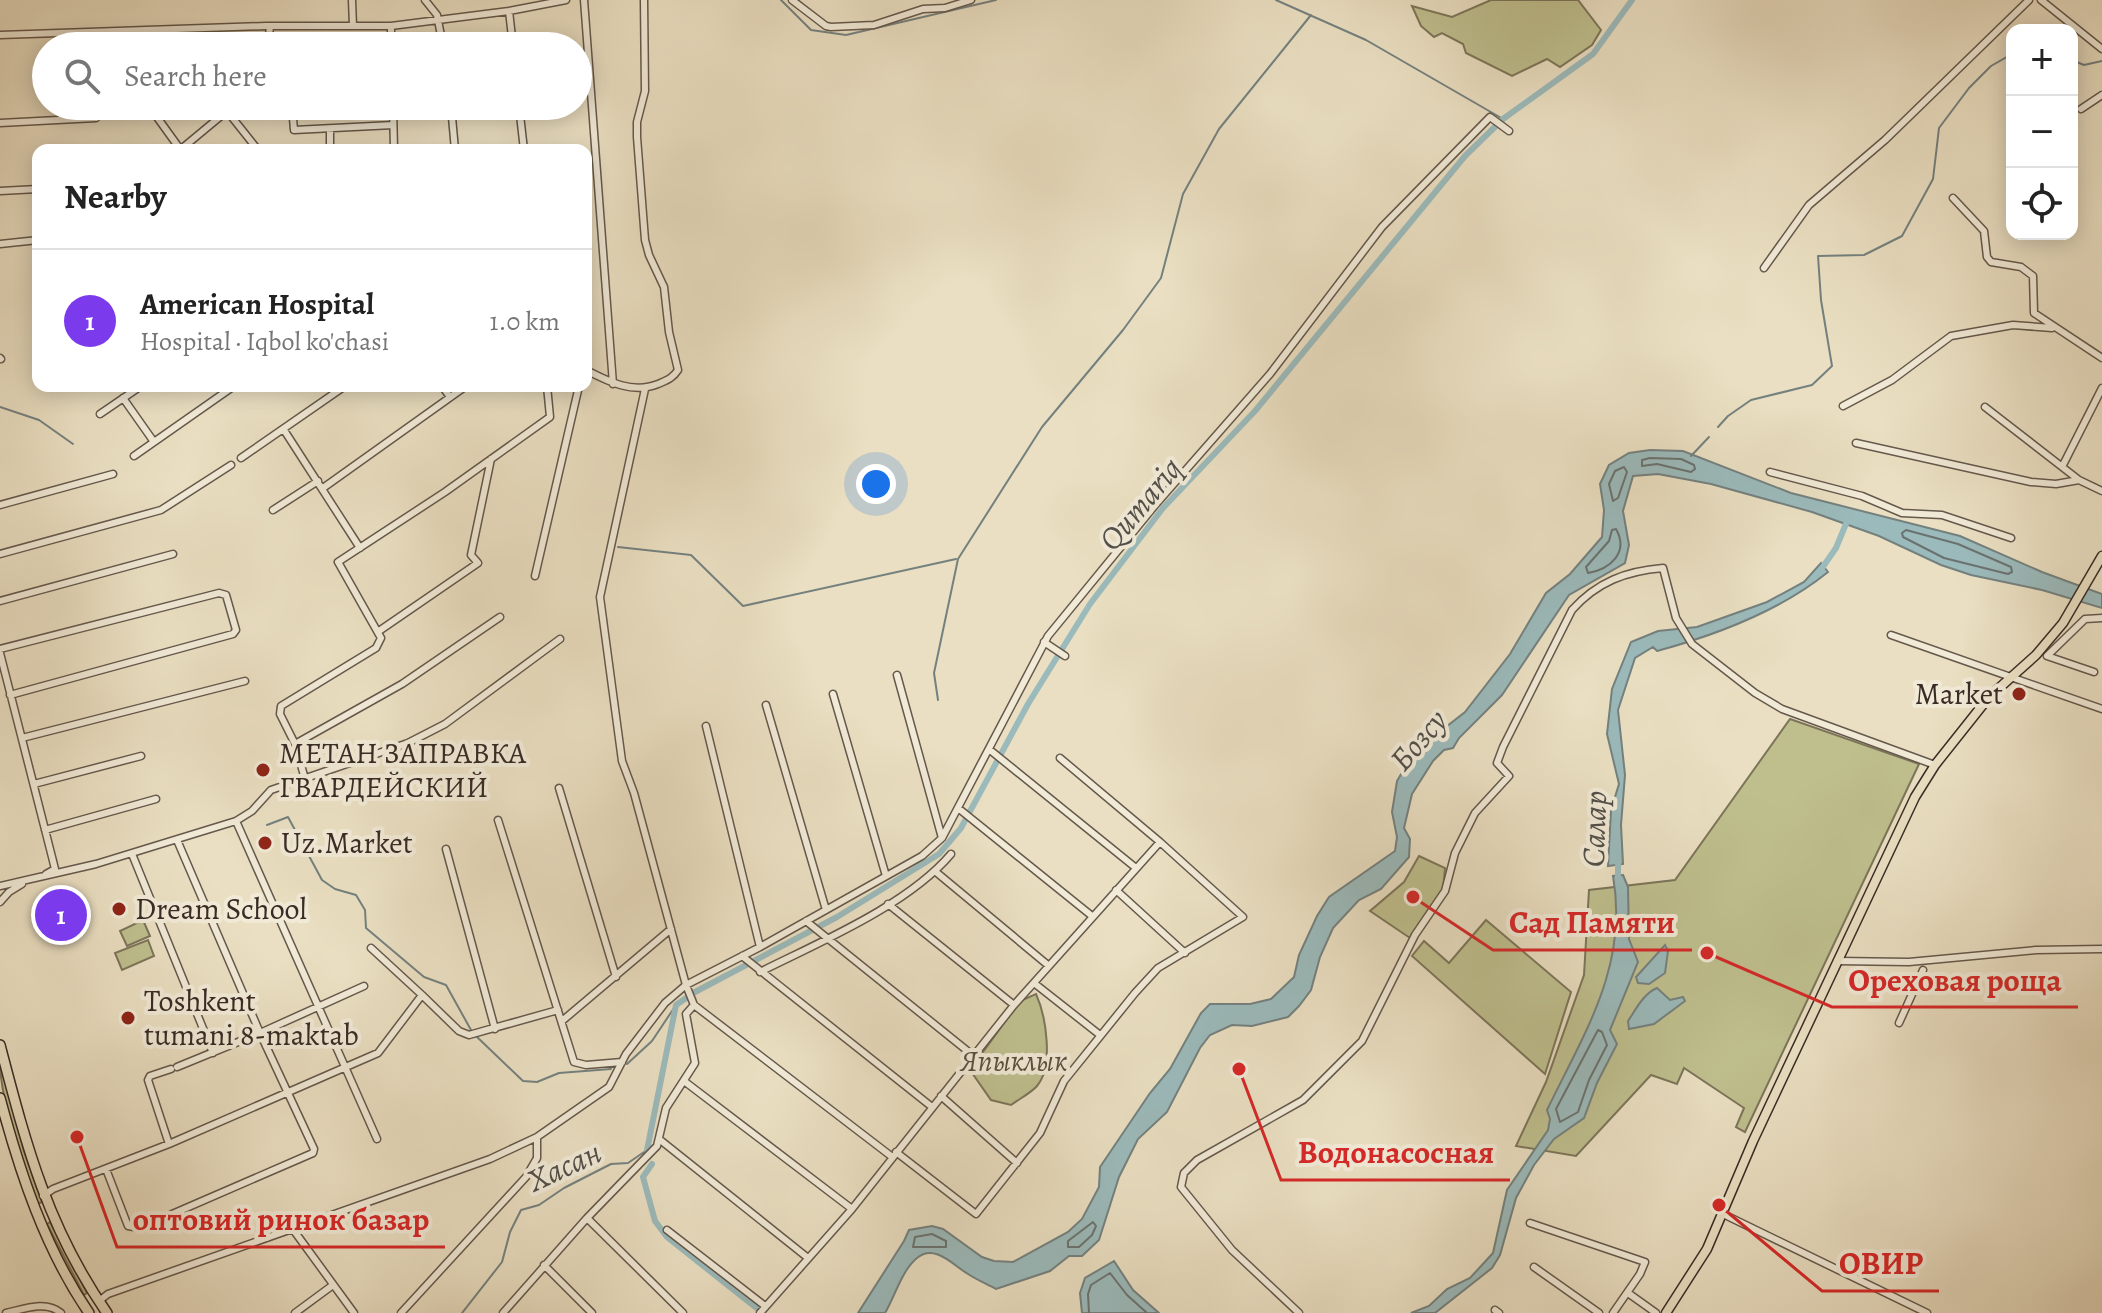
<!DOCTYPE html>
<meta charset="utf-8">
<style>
:root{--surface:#fff;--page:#f2f2f2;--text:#222;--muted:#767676;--line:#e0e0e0;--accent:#7c3aed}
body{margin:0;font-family:Alegreya,serif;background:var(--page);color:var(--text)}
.controls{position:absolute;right:24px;top:24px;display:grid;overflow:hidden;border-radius:16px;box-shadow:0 4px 20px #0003}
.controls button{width:72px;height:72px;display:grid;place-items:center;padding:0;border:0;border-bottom:2px solid var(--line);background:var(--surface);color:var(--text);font:40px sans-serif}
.you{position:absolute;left:876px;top:484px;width:28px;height:28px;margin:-20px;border:6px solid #fff;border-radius:50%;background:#1a73e8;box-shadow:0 0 0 12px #1a73e833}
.badge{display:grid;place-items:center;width:52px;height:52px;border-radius:50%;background:var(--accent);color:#fff;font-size:26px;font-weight:700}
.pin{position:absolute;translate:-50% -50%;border:4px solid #fff;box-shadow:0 2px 8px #0006}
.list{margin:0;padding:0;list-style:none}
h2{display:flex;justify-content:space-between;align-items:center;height:104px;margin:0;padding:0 32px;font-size:34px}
h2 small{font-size:26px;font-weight:400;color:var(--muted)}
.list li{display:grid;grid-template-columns:52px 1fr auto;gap:24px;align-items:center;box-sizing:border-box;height:144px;padding:0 32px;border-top:2px solid var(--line)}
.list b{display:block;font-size:30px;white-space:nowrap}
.list p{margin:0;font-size:26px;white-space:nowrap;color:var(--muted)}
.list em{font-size:26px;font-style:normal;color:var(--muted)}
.icon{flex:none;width:44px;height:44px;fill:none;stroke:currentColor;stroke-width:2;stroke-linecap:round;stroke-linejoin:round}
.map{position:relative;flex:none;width:2102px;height:1313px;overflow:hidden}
.search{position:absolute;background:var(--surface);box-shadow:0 4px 20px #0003;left:32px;top:32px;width:560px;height:88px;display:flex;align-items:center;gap:20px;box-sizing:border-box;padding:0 28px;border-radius:44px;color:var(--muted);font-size:30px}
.panel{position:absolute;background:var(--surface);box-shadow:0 4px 20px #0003;left:32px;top:144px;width:560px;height:248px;border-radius:16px}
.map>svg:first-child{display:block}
.green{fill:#bfbf8e;stroke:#7c755a;stroke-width:2}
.water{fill:#9bbabb;stroke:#74817f;stroke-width:2}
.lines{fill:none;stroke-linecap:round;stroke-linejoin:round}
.shore{stroke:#6a7270;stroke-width:2}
.stream{stroke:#74817f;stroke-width:2}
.canal{stroke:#9bbabb;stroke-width:6}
.minor-casing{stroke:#65584c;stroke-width:9}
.major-casing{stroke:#392b25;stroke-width:11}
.highway-casing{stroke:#392b25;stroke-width:12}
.minor{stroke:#f1ead7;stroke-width:6}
.major{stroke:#eadfc2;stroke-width:8}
.highway{stroke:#eadfc2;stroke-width:9}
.poi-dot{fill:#8f2418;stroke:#f1ead7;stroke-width:3}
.labels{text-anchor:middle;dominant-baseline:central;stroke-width:8;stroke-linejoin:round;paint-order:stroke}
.poi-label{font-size:30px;fill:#392b25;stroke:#f1ead7;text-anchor:start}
.park-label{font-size:30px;font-style:italic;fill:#5a503f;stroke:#f1ead7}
.water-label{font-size:32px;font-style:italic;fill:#524f4a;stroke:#f1ead7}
.leader{fill:none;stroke:#d62828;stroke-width:3}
.callout-dot{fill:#d62828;stroke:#f1ead7;stroke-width:3}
.callout-label{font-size:32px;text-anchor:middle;font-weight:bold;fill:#d62828;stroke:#f1ead7;stroke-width:8;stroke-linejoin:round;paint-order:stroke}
</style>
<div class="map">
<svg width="2102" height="1313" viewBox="0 0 2102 1313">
<rect width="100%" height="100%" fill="#eadfc2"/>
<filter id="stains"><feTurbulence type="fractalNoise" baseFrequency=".0025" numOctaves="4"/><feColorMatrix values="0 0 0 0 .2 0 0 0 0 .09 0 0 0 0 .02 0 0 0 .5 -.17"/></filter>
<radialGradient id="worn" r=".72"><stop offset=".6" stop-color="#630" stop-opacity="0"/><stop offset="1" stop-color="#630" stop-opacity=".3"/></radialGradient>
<path class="green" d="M1491 0H1578L1601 30 1592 45 1560 67 1547 59 1512 76 1466 53 1463 44 1442 33 1434 37 1421 26 1412 6 1452 17Z
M1790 719 1919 764 1745 1132 1736 1127 1744 1108 1684 1068 1677 1084 1651 1075 1576 1156 1516 1146 1546 1082 1584 975 1589 890 1675 880Z
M1419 856 1445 868 1443 892 1410 938 1370 911 1404 882Z
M143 920 150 936 127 946 120 931Z
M1486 920 1571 992 1545 1074 1412 956 1424 941 1449 963Z
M148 940 154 956 122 970 115 953Z
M1036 994C1046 1016 1054 1066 1037 1086 1031 1093 1019 1099 1011 1105L991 1100 970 1070 1020 1001Z
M0 1060 24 1151 42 1202 38 1204C23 1163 0 1103 0 1060Z
M50 1222 87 1293 84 1295 47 1224Z"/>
<path class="water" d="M1650 450 1683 451 1791 493 1960 536 2042 572 2102 594V608L2042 590 1971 575 1941 565 1879 536 1812 512 1711 484 1658 474 1633 476 1623 511 1629 545 1625 563 1569 595 1502 695 1459 738 1453 748 1444 750 1433 761 1412 794 1404 828 1410 839 1409 857 1381 889 1359 900 1333 928 1320 957 1311 990 1299 1006 1288 1017 1252 1026 1232 1025 1210 1035 1200 1048 1167 1112 1138 1139 1119 1177 1099 1240 1082 1256H1069L1050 1271 996 1289C987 1284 977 1280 968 1274 954 1266 935 1243 917 1258 902 1270 895 1296 885 1313H858L904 1241 909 1230 932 1226 943 1229 982 1257 994 1261 1013 1262 1068 1232 1082 1219 1099 1187 1100 1167 1150 1093 1170 1069 1201 1013 1210 1004H1250L1271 999 1294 977 1299 955 1317 916 1329 897 1395 851 1397 837 1392 812 1397 781 1414 752 1465 712 1510 654 1546 593 1570 574 1602 537 1604 510 1600 484 1609 465 1629 453Z
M1821 563 1828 572C1780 611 1716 635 1657 651L1653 647 1635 658 1618 710 1625 775 1621 825 1623 864 1608 866 1611 810 1619 784 1607 734 1612 689 1631 642 1658 631 1697 627 1767 602 1804 582Z
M1623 875 1628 887 1629 939 1638 962 1610 1030 1617 1044 1597 1083 1584 1118 1554 1139 1534 1165 1516 1198 1500 1255 1492 1268 1435 1313H1411L1429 1306 1447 1289 1470 1278 1493 1253 1507 1190 1548 1130 1550 1119 1547 1110C1584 1033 1629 966 1613 876Z
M1665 945 1668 951 1665 973 1649 984 1638 983 1636 977Z
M1657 988 1670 1000 1683 997 1685 1001 1654 1024 1629 1029 1628 1021C1636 1009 1644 993 1657 988Z
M1114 1261 1133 1290 1159 1313H1082L1080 1293 1085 1278Z"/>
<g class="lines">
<path class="shore" d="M1650 458 1681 459 1694 465 1695 469 1691 472 1657 464 1642 466V460Z
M1624 467 1627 472 1618 498 1613 501 1609 484 1615 471Z
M1616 529C1629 552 1611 569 1588 573L1586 567 1609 541 1612 530Z
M1906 530 1958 544 2011 567 2012 572 2008 574 1944 558 1903 537 1902 533Z
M1598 1030 1602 1032 1607 1045 1589 1080 1578 1112 1560 1122 1556 1109Z
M1093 1222 1096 1226 1092 1235 1079 1247H1068V1241Z
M932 1234 946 1241V1247H913L915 1237Z
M1089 1313 1088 1294 1091 1285 1110 1273 1127 1295 1147 1313"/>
<path class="stream" d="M781 0 811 30 846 35 996 0
M1276 0 1366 40 1503 119
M2072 60 2084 65 2102 61
M0 407 39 420 73 444
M1718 427 1728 416 1751 400 1812 385 1832 366 1821 300 1818 256 1864 255 1902 236 1933 179 1939 128 1969 88 1991 66 2012 54
M1691 456 1709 437
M618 547 691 555 743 606 956 559
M938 700 934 673 958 559 1042 427 1123 330 1161 278 1183 194 1219 129 1311 15
M267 825 288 817 322 880 335 889 356 895 365 910 366 928 424 977 446 985 471 1030
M476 1036 523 1081 537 1082 559 1073 611 1069
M627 1064 652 1041 676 1005
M462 1313 502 1262 510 1232 521 1210 539 1205 564 1188 611 1164 628 1163 647 1150"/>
<path class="canal" d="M1820 571 1836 548 1848 519
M1618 883V859
M647 1150 676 1005 695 992 837 917 939 854 961 828 1028 704 1090 604 1163 508 1255 411 1465 156 1503 119 1593 54 1632 0
M652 1164 643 1177 655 1221 667 1237 759 1310"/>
<g class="minor-casing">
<path id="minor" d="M352 0 353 26
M425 0 437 15 443 46
M584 0 613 384
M792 0 826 26 831 27 874 25 923 9 945 8 971 0
M2041 0 2102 49
M509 11 513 46
M391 26V46
M0 35 266 26H391L509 11 566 0
M268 46 270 26
M149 106 180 149
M292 106 294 130 393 125
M393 106 394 150
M451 106 455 150
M519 106 524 150
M2081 109 2102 95
M0 123 96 118
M330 129V150
M180 150 227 111 258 150
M0 191 38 189
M1953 198 1984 231 1987 257 1991 262 2021 267 2033 276 2034 313 2102 358
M0 244 38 240
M1764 268 1809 205 1885 140 2029 0
M0 358 1 359
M586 370C609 382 633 394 658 384 667 380 673 378 678 370L669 332 664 287 649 255 645 240 637 137V122L645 91 644 0
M442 386 450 397
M645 389 600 597 622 761 634 793 686 985 694 1005 891 1156
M123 398 154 442
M1843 406 1892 380 1951 336 2013 325 2052 328
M1985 407 2079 480
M100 414 141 386
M284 430 360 548
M1856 443 2031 482 2056 484 2079 480 2102 491
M134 456 234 386
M241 458 345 386
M2063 465 2102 388
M1770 472 1862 496 1902 513 1942 515 2011 538
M323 488 466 386
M0 505 113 474
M273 510 318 481
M0 554 161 510 231 465
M535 576 579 386
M0 601 173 554
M379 631 478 563 471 555 491 459
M1891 635 2102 709
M1044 642 1065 656
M0 649 219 593 226 595 236 630 233 634 10 695
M0 653 52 857 55 869 46 874
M2047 656 2085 619 2102 618
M2047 656 2094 672
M897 675 942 838
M833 694 886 876
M766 705 826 910
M706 726 760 947
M22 738 245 681
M295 744 402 684 500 617
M990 750 1136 868
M305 779 295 744 280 714 281 706 376 648 381 638 338 562 445 492 550 417 547 386
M34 784 141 756
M559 788 616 977
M958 808 1092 916
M498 820 574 1062 586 1065 622 1062
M236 821 377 1139
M45 830 156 799
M446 849 495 1029
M132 854 213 1053
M936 872 1049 966
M0 886 96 864 236 821 252 811 271 790 408 743 445 724 560 639
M1116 890 1185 953
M0 902 9 892 22 884
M888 904 1014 1005
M806 921 975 1057
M371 948 422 995
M742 956 932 1107
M1837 961 1909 962 2036 950 2102 949
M760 972C820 942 908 905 951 854
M1034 983 1100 1035
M562 1021 671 929
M1899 1023 1923 970
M177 1067 260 1033 364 986
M684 1081 852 1209
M941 1096 1017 1163
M659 1139 808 1258
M169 1144 148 1080 150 1076 171 1069
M896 1152 976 1214 1040 1133 1064 1081 1135 993 1158 968 1243 917 1160 842 1060 758
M106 1169 128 1226 140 1228 313 1153 314 1149 260 1033 177 840
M43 1196 53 1189 169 1144 378 1053 422 995 459 1031 469 1035 558 1010
M1721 1213 1927 1313
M587 1218 683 1313
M1530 1223 1645 1262 1640 1274 1613 1313
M292 1228 354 1313
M667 1230 765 1306
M544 1265 592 1313
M1534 1267 1599 1313
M1628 1293 1656 1313
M99 1301 108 1294 490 1159 537 1137 609 1087 626 1054 665 1003 686 985 760 947 922 856 942 838 1048 636 1156 504 1270 374 1382 227 1490 117 1509 131
M1495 1310 1499 1313
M6 1313C24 1309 46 1300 61 1313
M295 1313 333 1285
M401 1313 526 1177 537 1158V1137
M503 1313 587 1218 657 1146 666 1108 695 1063 686 1014 694 1005
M760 1313 852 1209 1014 1005 1160 842
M1299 1313 1232 1250 1181 1187 1184 1173 1197 1160 1303 1100 1362 1041 1415 935 1445 891 1455 853 1475 813 1509 776 1497 763 1503 747 1572 610C1597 582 1626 571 1663 568L1676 618 1692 644 1755 693 1782 709 1935 765"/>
</g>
<g class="major-casing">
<path id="major" d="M1666 1313 1707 1249 1753 1141 1915 797 1935 765 1989 697 2036 655 2063 623 2102 556"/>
</g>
<g class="highway-casing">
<path id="highway" d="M0 1045C26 1144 47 1227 107 1313
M0 1098C20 1173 45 1249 89 1313"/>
</g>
<use href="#minor" class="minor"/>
<use href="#major" class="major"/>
<use href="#highway" class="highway"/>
</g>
<g class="poi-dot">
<circle cx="2019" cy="694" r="8"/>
<circle cx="263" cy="770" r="8"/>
<circle cx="265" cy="843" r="8"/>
<circle cx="119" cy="909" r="8"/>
<circle cx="128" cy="1018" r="8"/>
</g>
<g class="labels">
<g class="poi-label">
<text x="2003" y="694" text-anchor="end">Market</text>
<text x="279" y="753">МЕТАН ЗАПРАВКА<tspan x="279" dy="34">ГВАРДЕЙСКИЙ</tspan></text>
<text x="281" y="843">Uz.Market</text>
<text x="135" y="909">Dream School</text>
<text x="144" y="1001">Toshkent<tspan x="144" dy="34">tumani 8-maktab</tspan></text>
</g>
<g class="park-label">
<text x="1014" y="1061">Япыклык</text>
</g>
<g class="water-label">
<text transform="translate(1140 504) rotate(-50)">Qumariq</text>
<text transform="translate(1418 740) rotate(-49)">Бозсу</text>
<text transform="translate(1594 829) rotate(-88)">Салар</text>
<text transform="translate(564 1166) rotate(-25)">Хасан</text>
</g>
</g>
<path class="leader" d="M1413 897L1493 950H1692M1707 953L1832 1007H2078M1239 1069L1281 1180H1510M77 1137L117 1247H445M1719 1205L1822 1291H1939"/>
<g class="callout-dot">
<circle cx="1413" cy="897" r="8"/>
<circle cx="1707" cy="953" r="8"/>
<circle cx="1239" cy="1069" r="8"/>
<circle cx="77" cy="1137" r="8"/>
<circle cx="1719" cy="1205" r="8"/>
</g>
<g class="callout-label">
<text x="1592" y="933">Сад Памяти</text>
<text x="1955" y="991">Ореховая роща</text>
<text x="1396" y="1163">Водонасосная</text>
<text x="281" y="1230">оптовий ринок базар</text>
<text x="1881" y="1274">ОВИР</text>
</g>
<rect width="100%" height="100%" filter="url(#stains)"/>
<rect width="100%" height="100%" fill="url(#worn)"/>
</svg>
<div class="controls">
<button>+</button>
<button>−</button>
<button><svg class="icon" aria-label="locate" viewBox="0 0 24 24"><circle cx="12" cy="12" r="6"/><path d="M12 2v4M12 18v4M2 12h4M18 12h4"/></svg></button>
</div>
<div class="you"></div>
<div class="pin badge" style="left:61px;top:915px">1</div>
<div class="search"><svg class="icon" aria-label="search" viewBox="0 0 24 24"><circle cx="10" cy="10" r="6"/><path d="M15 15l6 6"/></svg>Search here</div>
<section class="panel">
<h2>Nearby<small></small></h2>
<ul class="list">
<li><span class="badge">1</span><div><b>American Hospital</b><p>Hospital · Iqbol ko'chasi</p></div><em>1.0 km</em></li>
</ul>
</section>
</div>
